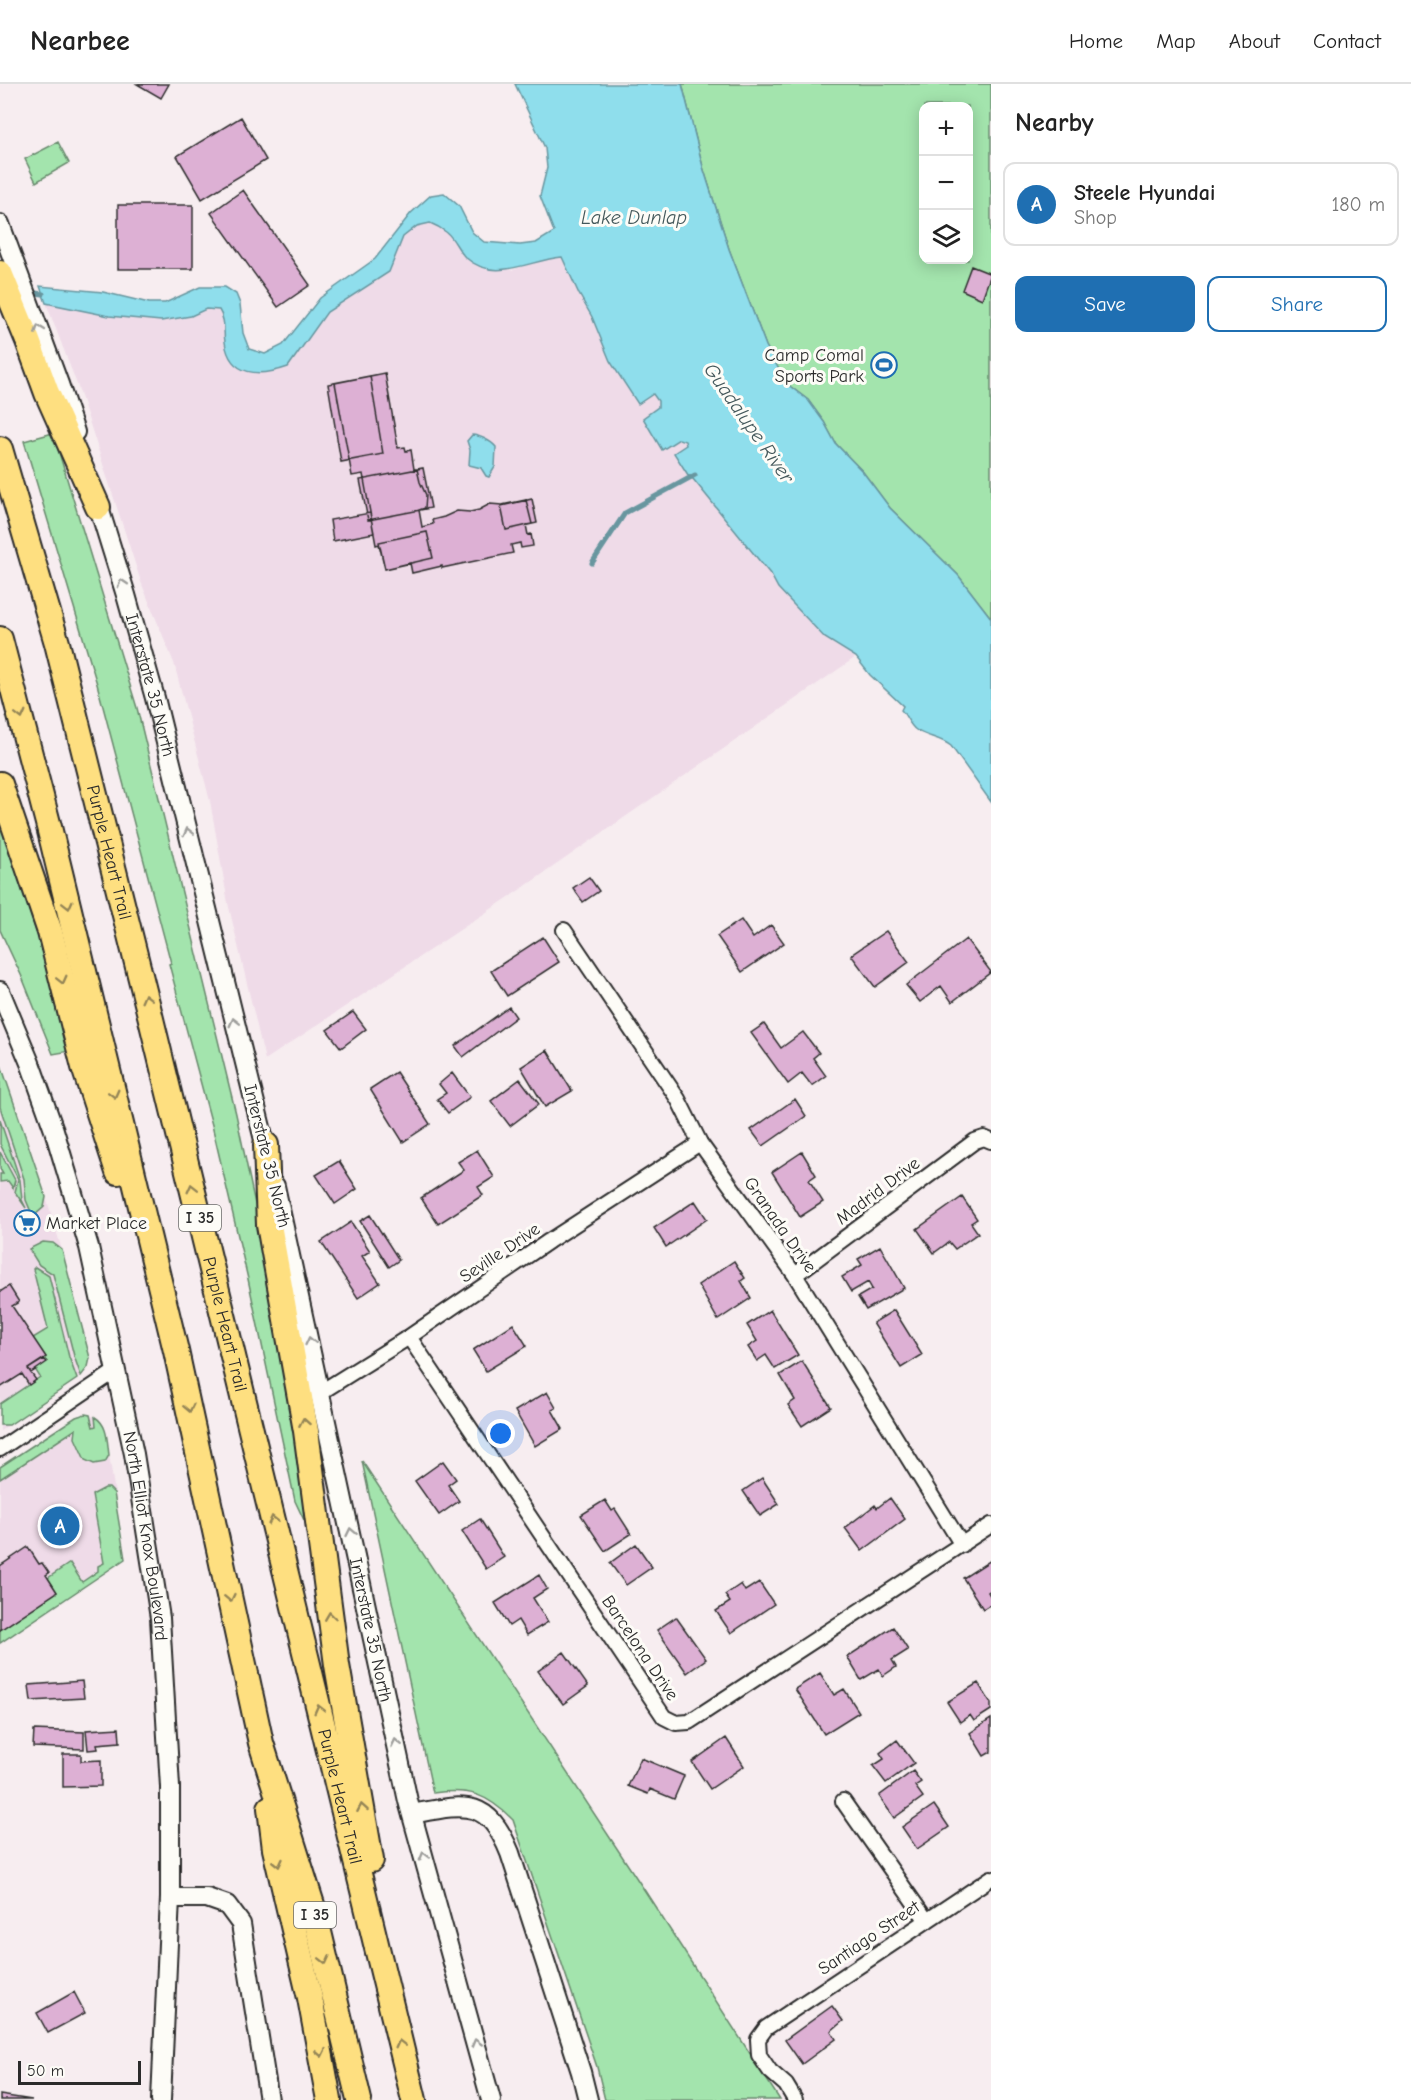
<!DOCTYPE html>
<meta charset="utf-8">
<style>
:root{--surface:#fff;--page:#f2f2f2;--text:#222;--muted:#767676;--line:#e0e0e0;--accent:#1f6fb2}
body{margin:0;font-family:"Comic Neue",sans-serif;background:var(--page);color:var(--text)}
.controls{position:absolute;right:18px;top:18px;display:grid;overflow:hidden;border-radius:12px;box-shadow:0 3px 15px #0003}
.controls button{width:54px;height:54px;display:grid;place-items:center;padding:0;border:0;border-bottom:2px solid var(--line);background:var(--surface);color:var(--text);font:30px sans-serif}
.scale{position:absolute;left:18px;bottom:15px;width:123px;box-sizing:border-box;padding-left:6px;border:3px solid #2b2b2b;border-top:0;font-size:16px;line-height:21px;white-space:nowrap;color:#2b2b2b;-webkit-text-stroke:4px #fdfcf7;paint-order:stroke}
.you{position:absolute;left:501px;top:1350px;width:21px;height:21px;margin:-15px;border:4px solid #fff;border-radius:50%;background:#1a73e8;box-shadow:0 0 0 9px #1a73e833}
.badge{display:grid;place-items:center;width:39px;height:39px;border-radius:50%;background:var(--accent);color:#fff;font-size:20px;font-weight:700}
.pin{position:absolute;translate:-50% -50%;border:3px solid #fff;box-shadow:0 2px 6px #0006}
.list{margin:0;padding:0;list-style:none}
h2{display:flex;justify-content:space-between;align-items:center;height:78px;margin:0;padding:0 24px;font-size:26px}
h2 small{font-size:20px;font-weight:400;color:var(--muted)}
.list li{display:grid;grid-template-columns:39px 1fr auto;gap:18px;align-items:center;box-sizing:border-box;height:84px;margin:0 12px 12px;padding:0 12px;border:2px solid var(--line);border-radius:12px}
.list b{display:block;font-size:22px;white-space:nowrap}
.list p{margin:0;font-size:20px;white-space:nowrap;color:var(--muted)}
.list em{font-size:20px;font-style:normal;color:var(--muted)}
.actions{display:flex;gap:12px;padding:18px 24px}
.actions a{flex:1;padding:14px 0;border:2px solid var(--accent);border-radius:12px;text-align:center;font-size:21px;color:var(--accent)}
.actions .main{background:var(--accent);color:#fff}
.icon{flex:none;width:33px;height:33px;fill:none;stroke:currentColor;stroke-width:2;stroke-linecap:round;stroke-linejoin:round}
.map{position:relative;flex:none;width:991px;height:2016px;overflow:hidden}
header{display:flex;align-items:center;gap:36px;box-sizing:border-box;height:84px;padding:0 30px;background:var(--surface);border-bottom:2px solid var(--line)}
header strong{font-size:28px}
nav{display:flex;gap:33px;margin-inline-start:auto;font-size:21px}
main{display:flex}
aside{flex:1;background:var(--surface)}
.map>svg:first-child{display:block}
.built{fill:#efdbe8}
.green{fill:#a3e4ad;stroke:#67886c;stroke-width:1.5;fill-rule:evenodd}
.water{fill:#8fdeec;stroke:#67969f;stroke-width:1.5}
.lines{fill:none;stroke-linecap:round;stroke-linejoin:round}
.stream{stroke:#67969f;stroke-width:5}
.building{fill:#ddb0d4;stroke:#2b2b2b;stroke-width:1.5}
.street-casing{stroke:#2b2b2b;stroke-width:18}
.secondary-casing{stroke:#2b2b2b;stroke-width:22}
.highway-casing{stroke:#2b2b2b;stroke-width:28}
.street{stroke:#fdfcf7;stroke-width:14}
.secondary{stroke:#fdfcf7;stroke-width:18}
.highway{stroke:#fedf80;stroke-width:24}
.oneway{stroke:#9e9e9b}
.oneway2{stroke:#948556}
.labels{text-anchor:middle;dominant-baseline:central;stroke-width:6;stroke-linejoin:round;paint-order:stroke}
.shield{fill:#fdfcf7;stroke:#6a6a68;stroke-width:1.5}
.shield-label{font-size:16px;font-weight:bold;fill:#2b2b2b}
.poi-label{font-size:18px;fill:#2b2b2b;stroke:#fdfcf7;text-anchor:end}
.street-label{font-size:18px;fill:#2b2b2b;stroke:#fdfcf7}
.water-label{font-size:20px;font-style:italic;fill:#44585b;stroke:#fdfcf7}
</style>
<header>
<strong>Nearbee</strong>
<nav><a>Home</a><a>Map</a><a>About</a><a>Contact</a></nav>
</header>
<main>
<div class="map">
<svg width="991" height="2016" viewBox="0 0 991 2016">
<rect width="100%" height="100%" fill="#f7edf0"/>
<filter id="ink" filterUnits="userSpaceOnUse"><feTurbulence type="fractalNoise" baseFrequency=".0167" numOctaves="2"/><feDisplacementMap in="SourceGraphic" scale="12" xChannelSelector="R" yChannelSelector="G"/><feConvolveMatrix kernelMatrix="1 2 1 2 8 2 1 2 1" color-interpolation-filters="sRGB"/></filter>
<g filter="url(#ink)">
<path class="built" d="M430 138 447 148 464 172 512 186 547 174 562 173 579 210 592 233 610 277 637 319 653 309 659 317 662 365 679 355 685 357 687 360 690 394 693 395 771 491 778 505 825 554 856 573 524 803 265 976 228 819 210 717 174 579 141 498 78 303 46 219 109 232 161 237 191 232 206 224 219 226 224 235V258L288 283 327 228 389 188 403 153 417 142Z
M0 978 43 1103 62 1166 90 1274 88 1283 83 1291 0 1347Z
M85 1330 97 1333 105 1344 125 1475 0 1559V1383L76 1333Z"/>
<path class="green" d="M682 0H991V534L958 491 890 424 863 388 836 360 824 338 808 316 787 300 766 262 729 165 703 83ZM924 22H968V176H924Z
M58 58 69 79 36 98 25 75Z
M53 349 137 624 236 1030 272 1201 289 1299 307 1435 304 1436 295 1417 248 1195 212 1041 169 880 171 879 97 600 24 357Z
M0 737 47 881 70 967 53 970 22 893 0 846Z
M0 978 46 1113 44 1123 35 1131 31 1128 26 1116 24 1095 0 1023Z
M0 1036 20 1096 22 1116 26 1124 15 1108 18 1095 0 1060Z
M0 1068 15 1096 13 1104 8 1097 0 1098V1090H3L0 1085Z
M43 1158 53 1159 62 1166 90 1274 88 1283 81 1292 74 1272 53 1190 39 1181 29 1165Z
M35 1183 49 1192 69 1273 77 1295 9 1341H0V1320L40 1293 33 1282 46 1273 33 1254 48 1245 33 1185Z
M85 1330 90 1331 93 1343 96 1342 95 1333C108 1341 107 1357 109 1371L105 1378 94 1380 85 1376 75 1354 76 1345 0 1395V1383L76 1333Z
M362 1377 645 1807 780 2016H605L597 1983 513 1736C487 1710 470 1704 433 1709Z
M105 1404H109L114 1409 125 1475 0 1559V1546L57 1508 48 1494 70 1479 82 1498 98 1487V1482L104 1479 92 1411Z"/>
<path class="water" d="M515 0H682L703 83 729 165 766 262 787 300 808 316 824 338 836 360 863 388 890 424 958 491 991 534V718L951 662C940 653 926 653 916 646 909 641 907 632 901 626L903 622 870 591 856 573 825 554 778 504 771 491 693 395 690 394 674 369 686 361 685 357 679 355 662 366 643 334 658 323V317L653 310 638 320 610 277 592 233 579 210 562 173C528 176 495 200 465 173 458 166 454 154 446 148 441 144 435 141 430 139L417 142 403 153 389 188 327 228 288 283C260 293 230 293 225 258 223 246 226 237 219 226L206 225 191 232 161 237 109 232 46 219 40 202 103 208 149 219H165L200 203H225L236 210 240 220 243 249 249 265 265 270 283 261 320 214 375 175 411 129 431 111 444 109 459 122 472 148 484 158 520 161 536 159 554 148 540 112 547 84 545 64Z
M472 351C479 351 491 357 496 363L495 383 489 393 486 392 481 384 469 381 470 366 467 357Z"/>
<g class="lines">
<path class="stream" d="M28 208 43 210
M592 479 625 429 695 391"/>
</g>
<path class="building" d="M137 0H169L161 14Z
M241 33 266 76 202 115 177 72Z
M243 106 310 201 278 223 211 129Z
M118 121H193V185H118Z
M971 182 991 190 982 215 962 206Z
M385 289 398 364 405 363 406 367 411 366 414 385H417L420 398 426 411 425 424 419 426 422 443 433 440 432 436 444 433 457 427 470 428 479 426 490 420 502 421 526 416 532 440 526 441 528 451 531 450 533 462 521 464 520 459 511 461 513 469 442 484V482L412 489 410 479 385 485 379 460 376 461 363 390 352 392 335 299Z
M370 292 383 370 341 378 328 300Z
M423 384 431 424 368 436 360 396Z
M532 415 537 439 506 446 501 422Z
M370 429 374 449 333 457 330 436Z
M427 448 433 474 385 485 379 458Z
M589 793 599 807 583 818 573 804Z
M741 836 753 854 771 841 784 859 742 888 717 852Z
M886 847 909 878 875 903 851 871Z
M543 853 559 878 507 912 491 887Z
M966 855 991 888 952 918 941 902 920 918 906 901Z
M509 923 516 933 463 973 455 962Z
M353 928 366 945 341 964 327 946Z
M764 940 781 964 803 948 819 969 813 974 826 992 812 1002 802 989 788 1000 751 949Z
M547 966 572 1007 545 1023 521 983Z
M396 988 430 1040 403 1058 370 1005Z
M452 989 470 1013 448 1029 437 1015 446 1009 439 1000Z
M520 995 539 1020 510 1042 491 1017Z
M795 1015 806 1032 763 1062 751 1046Z
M477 1066 494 1093 478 1103 483 1111 438 1140 421 1114 464 1086 458 1078Z
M802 1068 816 1091 809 1096 823 1118 800 1133 772 1088Z
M339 1077 357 1105 335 1120 316 1091Z
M962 1113 977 1135 971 1139 978 1149 955 1165 949 1158 934 1169 917 1145Z
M695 1117 707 1135 666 1163 654 1144Z
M370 1131 399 1176 389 1183 360 1137Z
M351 1138 370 1167 362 1172 380 1199 358 1214 321 1158Z
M880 1162 904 1204 866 1226 858 1213 872 1205 868 1198 851 1208 842 1193 862 1181 858 1175Z
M734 1177 745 1194 741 1197 751 1214 718 1236 698 1201Z
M9 1202 19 1218 12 1222 46 1273 28 1285 36 1296 29 1301 22 1290 0 1304V1208Z
M770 1226 798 1271 775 1285 766 1271 757 1277 748 1263 757 1257 747 1241Z
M894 1226 922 1271 901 1284 873 1239Z
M513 1240 527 1262 486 1287 473 1266Z
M44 1275 47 1278 31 1289 28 1285Z
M802 1277 831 1323 802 1342 788 1321 795 1316 780 1291Z
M547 1308 556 1324 552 1326 563 1345 535 1362 515 1327Z
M443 1377 456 1395 448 1401 459 1417 439 1431 415 1397Z
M762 1394 779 1420 760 1432 743 1407Z
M890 1414 905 1435 862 1467 845 1444 875 1421 877 1424Z
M605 1416 612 1427 615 1425 631 1450 605 1467 581 1431Z
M480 1435 504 1473 486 1485 462 1447Z
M636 1460 652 1483 626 1501 610 1479Z
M28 1463 39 1480 42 1479 49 1489 46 1491 57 1508 0 1546V1482Z
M991 1476V1506L988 1508 991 1513V1520L983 1525 963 1494Z
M539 1491 547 1505 533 1514 548 1538 527 1551 518 1536 509 1542 495 1519Z
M759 1498 774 1520 731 1549 716 1527 730 1518 725 1511 741 1500 745 1507Z
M676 1533 706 1575 687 1589 657 1546Z
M893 1543 908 1566 892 1576 896 1583 883 1592 879 1585 861 1596 847 1573Z
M564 1568 588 1602 563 1620 538 1587Z
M820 1589 834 1611 844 1605 859 1628 824 1650 795 1605Z
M82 1597 84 1614 31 1617 29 1601Z
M978 1599 991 1619V1626L974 1637 970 1631 960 1638 947 1618Z
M991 1635V1668L984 1672 970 1649Z
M119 1644 120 1658 97 1660 98 1665 88 1666 86 1646Z
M34 1646 84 1648V1665L33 1663Z
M726 1654 744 1682 710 1705 692 1678Z
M897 1656 914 1679 886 1699 873 1682 884 1675 880 1669Z
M63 1670H81V1677L101 1676V1702L63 1703Z
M641 1674 684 1692 674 1715 650 1705 648 1710 628 1702Z
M913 1687 921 1698 915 1702 923 1713 894 1734 879 1712Z
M934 1721 949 1743 917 1765 902 1743Z
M74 1908 85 1929 48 1949 37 1929Z
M832 1922 843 1937 831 1947 836 1955 802 1980 785 1956Z
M0 2011 32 2016H0Z"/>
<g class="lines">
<g class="street-casing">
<path id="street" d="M564 846 678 1015 700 1059 795 1191 962 1461
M795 1191 975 1057 984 1054 991 1057
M409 1253 664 1633 676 1639 689 1638 991 1441
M321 1308 409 1253 549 1157 700 1059
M0 1365 117 1286
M843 1717 927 1837
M795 2016 786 2001 770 1987 759 1971 758 1955 766 1944 991 1794"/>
</g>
<g class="secondary-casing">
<g id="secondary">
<path d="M0 140 59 300 75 348"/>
<path id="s1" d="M95 411 126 511 155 614 268 1072"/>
<path id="s2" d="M0 907 30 979 54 1046 89 1163 134 1370 160 1534 170 1703V1814L161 2016"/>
<path id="s3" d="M275 1102 408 1717 491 2016"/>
<path d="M412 1730C465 1720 487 1713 510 1769L581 1988 588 2016"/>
<path d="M170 1814H207L227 1821 241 1840 269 2016"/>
</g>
</g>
<g class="highway-casing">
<g id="highway">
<path d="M0 189 28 257 47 309 98 423"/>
<path id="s4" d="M0 365 57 559 150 931 414 2016"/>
<path d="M0 555 49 743 176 1267 261 1659 314 1827 359 2016"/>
<path d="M0 700 50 848 84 983 118 1088"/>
<path d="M266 1061 269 1141 306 1347 337 1581 371 1776"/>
<path d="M270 1724 275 1765 310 1914 329 2016"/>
</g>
</g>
<use href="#street" class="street"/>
<use href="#secondary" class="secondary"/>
<use href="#highway" class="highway"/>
</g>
<defs><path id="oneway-chevron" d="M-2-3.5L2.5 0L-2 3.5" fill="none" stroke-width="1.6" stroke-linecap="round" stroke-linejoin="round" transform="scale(1.5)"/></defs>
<g class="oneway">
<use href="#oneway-chevron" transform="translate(39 245) rotate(-110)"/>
<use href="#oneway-chevron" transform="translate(122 499) rotate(-107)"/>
<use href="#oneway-chevron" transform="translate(188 748) rotate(-104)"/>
<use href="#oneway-chevron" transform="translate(234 938) rotate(-104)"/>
<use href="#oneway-chevron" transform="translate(310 1257) rotate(-103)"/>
<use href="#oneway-chevron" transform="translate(351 1448) rotate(-102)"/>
<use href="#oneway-chevron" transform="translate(396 1659) rotate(-102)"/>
<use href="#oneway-chevron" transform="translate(424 1772) rotate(-106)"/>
<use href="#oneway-chevron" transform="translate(476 1959) rotate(-105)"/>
</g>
<g class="oneway2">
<use href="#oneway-chevron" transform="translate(21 631) rotate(76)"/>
<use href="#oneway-chevron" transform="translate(68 821) rotate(76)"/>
<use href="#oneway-chevron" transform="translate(62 896) rotate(76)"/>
<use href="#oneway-chevron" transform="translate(146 914) rotate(-104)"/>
<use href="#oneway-chevron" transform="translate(114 1010) rotate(76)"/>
<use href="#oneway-chevron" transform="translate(192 1104) rotate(-104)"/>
<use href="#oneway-chevron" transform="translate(189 1324) rotate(78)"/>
<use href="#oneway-chevron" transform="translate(304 1338) rotate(-100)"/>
<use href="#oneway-chevron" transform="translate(273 1436) rotate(-104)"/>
<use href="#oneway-chevron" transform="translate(230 1514) rotate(78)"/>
<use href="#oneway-chevron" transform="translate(330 1532) rotate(-98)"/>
<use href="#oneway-chevron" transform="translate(319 1625) rotate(-104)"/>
<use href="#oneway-chevron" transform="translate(362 1724) rotate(-100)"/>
<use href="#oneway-chevron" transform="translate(278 1779) rotate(77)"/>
<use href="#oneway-chevron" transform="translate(325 1876) rotate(76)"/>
<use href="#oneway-chevron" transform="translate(400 1960) rotate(-104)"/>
<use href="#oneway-chevron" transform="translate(321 1969) rotate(79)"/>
</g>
</g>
<defs>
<g id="stadium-ring" transform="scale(1.35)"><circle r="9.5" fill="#fdfcf7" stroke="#1f6fb2" stroke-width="1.5"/><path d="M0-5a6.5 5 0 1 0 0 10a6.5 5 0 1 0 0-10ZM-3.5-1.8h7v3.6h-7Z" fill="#1f6fb2"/></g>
<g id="supermarket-ring" transform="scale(1.35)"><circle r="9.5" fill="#fdfcf7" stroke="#1f6fb2" stroke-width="1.5"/><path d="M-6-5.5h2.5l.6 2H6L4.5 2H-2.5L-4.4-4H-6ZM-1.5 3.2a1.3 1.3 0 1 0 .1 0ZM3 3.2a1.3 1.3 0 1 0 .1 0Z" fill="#1f6fb2"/></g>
</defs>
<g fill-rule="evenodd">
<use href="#stadium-ring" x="884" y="281"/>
<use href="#supermarket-ring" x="27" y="1139"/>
</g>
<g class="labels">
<g class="shield">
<rect x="179" y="1121" width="42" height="26" rx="4.5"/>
<rect x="294" y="1818" width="42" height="26" rx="4.5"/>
</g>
<g class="shield-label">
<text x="200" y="1134">I 35</text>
<text x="315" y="1831">I 35</text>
</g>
<g class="poi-label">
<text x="864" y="271">Camp Comal<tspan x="864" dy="21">Sports Park</tspan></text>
<text x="46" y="1139" text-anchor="start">Market Place</text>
</g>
<g class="street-label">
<text stroke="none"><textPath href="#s1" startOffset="198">Interstate 35 North</textPath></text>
<text stroke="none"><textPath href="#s4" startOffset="418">Purple Heart Trail</textPath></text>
<text transform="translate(267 1072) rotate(76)">Interstate 35 North</text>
<text transform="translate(878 1107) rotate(-37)">Madrid Drive</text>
<text transform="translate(780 1141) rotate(55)">Granada Drive</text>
<text transform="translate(500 1169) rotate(-34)">Seville Drive</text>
<text stroke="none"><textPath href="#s4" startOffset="904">Purple Heart Trail</textPath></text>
<text stroke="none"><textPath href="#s2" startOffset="566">North Elliot Knox Boulevard</textPath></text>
<text stroke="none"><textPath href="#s3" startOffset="454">Interstate 35 North</textPath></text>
<text transform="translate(640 1564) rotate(56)">Barcelona Drive</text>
<text stroke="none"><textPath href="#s4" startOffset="1390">Purple Heart Trail</textPath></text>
<text transform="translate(869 1854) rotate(-34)">Santiago Street</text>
</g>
<g class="water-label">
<text x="634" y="133">Lake Dunlap</text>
<text transform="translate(749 339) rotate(55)">Guadalupe River</text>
</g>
</g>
</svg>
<div class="controls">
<button>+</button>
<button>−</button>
<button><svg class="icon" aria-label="layers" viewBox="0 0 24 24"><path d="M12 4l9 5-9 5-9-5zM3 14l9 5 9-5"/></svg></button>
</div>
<div class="scale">50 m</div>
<div class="you"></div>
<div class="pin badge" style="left:60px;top:1442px">A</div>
</div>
<aside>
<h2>Nearby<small></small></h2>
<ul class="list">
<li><span class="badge">A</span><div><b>Steele Hyundai</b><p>Shop</p></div><em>180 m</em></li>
</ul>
<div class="actions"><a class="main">Save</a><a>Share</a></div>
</aside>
</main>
